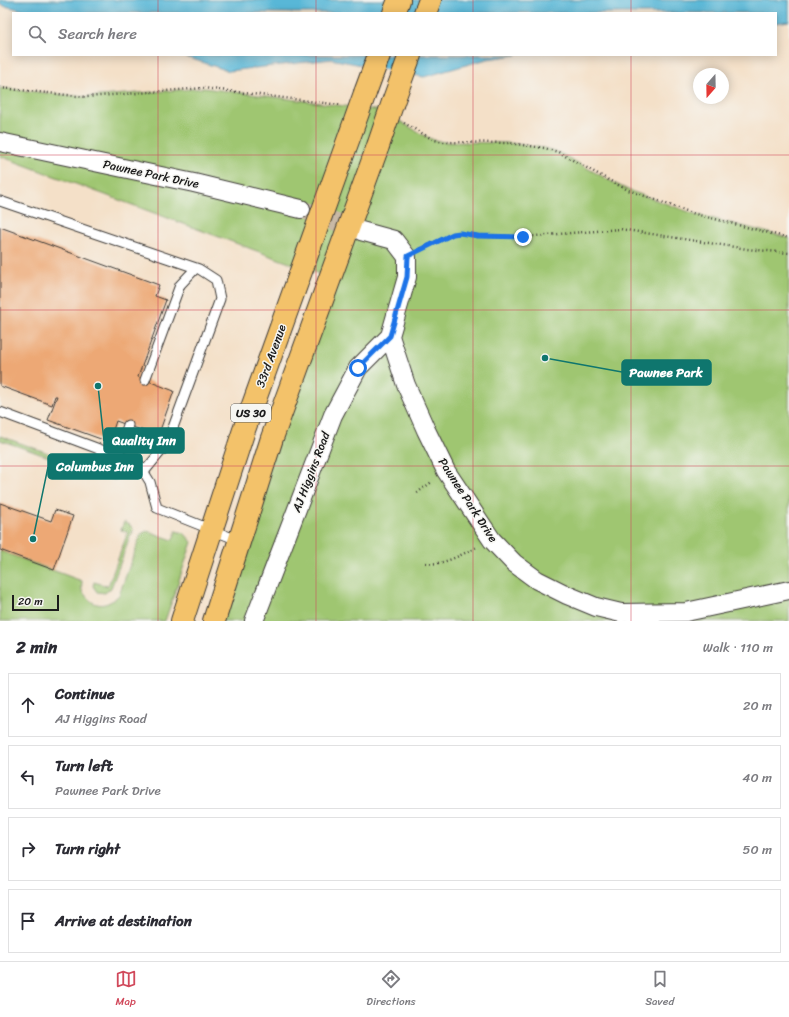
<!DOCTYPE html>
<meta charset="utf-8">
<style>
:root{--surface:#fff;--page:#f2f2f3;--text:#2b2b33;--muted:#7c7c81;--line:#e1e1e2;--accent:#d1495b}
body{margin:0;font-family:Sriracha,sans-serif;background:var(--page);color:var(--text)}
.compass{position:absolute;left:693px;top:68px;width:36px;height:36px;border-radius:50%;background:var(--surface);box-shadow:0 2px 10px #0003;rotate:200deg}
.scale{position:absolute;left:12px;bottom:10px;width:47px;box-sizing:border-box;padding-left:4px;border:2px solid #1c1c1c;border-top:0;font-size:11px;line-height:14px;white-space:nowrap;color:#1c1c1c;-webkit-text-stroke:3px #f6f6f2;paint-order:stroke}
.stop{position:absolute;width:12px;height:12px;margin:-9px;border:3px solid #1a73e8;border-radius:50%;background:#fff}
.stop.end{background:#1a73e8;border-color:#fff;box-shadow:0 1px 4px #0008}
.list{margin:0;padding:0;list-style:none}
h2{display:flex;justify-content:space-between;align-items:center;height:52px;margin:0;padding:0 16px;font-size:17px}
h2 small{font-size:13px;font-weight:400;color:var(--muted)}
.list li{display:grid;grid-template-columns:26px 1fr auto;gap:12px;align-items:center;box-sizing:border-box;height:64px;margin:0 8px 8px;padding:0 8px;border:1px solid var(--line);border-radius:0px}
.list b{display:block;font-size:15px;white-space:nowrap}
.list p{margin:0;font-size:13px;white-space:nowrap;color:var(--muted)}
.list em{font-size:13px;font-style:normal;color:var(--muted)}
.icon{flex:none;width:22px;height:22px;fill:none;stroke:currentColor;stroke-width:2;stroke-linecap:round;stroke-linejoin:round}
.map{position:relative;flex:none;width:789px;height:621px;overflow:hidden}
.search{position:absolute;background:var(--surface);box-shadow:0 2px 10px #0003;left:12px;right:12px;top:12px;height:44px;display:flex;align-items:center;gap:10px;box-sizing:border-box;padding:0 14px;border-radius:0px;color:var(--muted);font-size:15px}
.sheet{height:340px;background:var(--surface)}
nav{display:flex;justify-content:space-around;align-items:center;box-sizing:border-box;height:56px;border-top:1px solid var(--line);background:var(--surface);font-size:11px;color:var(--muted)}
nav a{display:grid;justify-items:center;gap:2px}
nav .on{color:var(--accent)}
.map>svg:first-child{display:block}
.green{fill:#9fc671;stroke:#5e7146}
.water{fill:#59b7d7;stroke:#3a6a7a}
.building{fill:#eda874}
.lines{fill:none;stroke-linecap:round;stroke-linejoin:round}
.street-tunnel{stroke:#c9b9a6;stroke-width:18;stroke-dasharray:18 9;stroke-linecap:butt}
.lane-casing{stroke:#3c3936;stroke-width:11}
.street-casing{stroke:#3c3936;stroke-width:20}
.highway-casing{stroke:#3c3936;stroke-width:24}
.path{stroke:#3c3936;stroke-width:2.5;stroke-dasharray:1 3;stroke-linecap:butt}
.lane{stroke:#fff;stroke-width:9}
.street{stroke:#fff;stroke-width:18}
.highway{stroke:#f3c26a;stroke-width:22}
.highway-bridge-casing{stroke:#3c3936;stroke-width:24;stroke-linecap:butt}
.highway-bridge{stroke:#f3c26a;stroke-width:22}
.route{stroke:#1a73e8;stroke-width:5}
.grid{fill:none;stroke:#d1495b;stroke-width:1;stroke-opacity:0.55}
.labels{text-anchor:middle;dominant-baseline:central;stroke-width:3;stroke-linejoin:round;paint-order:stroke}
.shield{fill:#f6f6f2;stroke:#5d5d5c;stroke-width:1}
.shield-label{font-size:11px;font-weight:bold;fill:#1c1c1c}
.street-label{font-size:12px;fill:#1c1c1c;stroke:#f6f6f2}
.leader{fill:none;stroke:#0f766e;stroke-width:1.5}
.callout-dot{fill:#0f766e;stroke:#f6f6f2;stroke-width:1.5}
.callout{fill:#0f766e;stroke:#0f766e;stroke-width:1.5}
.callout-label{font-size:13px;text-anchor:middle;font-weight:bold;fill:#fff}
</style>
<div class="map">
<svg width="789" height="621" viewBox="0 0 789 621">
<rect width="100%" height="100%" fill="#f6f6f2"/>
<filter id="ink" filterUnits="userSpaceOnUse"><feTurbulence type="fractalNoise" baseFrequency=".025" numOctaves="2"/><feDisplacementMap in="SourceGraphic" scale="8" xChannelSelector="R" yChannelSelector="G"/><feConvolveMatrix kernelMatrix="1 2 1 2 8 2 1 2 1" color-interpolation-filters="sRGB"/></filter>
<filter id="wash" filterUnits="userSpaceOnUse"><feTurbulence type="fractalNoise" baseFrequency=".012" numOctaves="4" result="noise"/><feDisplacementMap in="SourceGraphic" scale="16" xChannelSelector="R" yChannelSelector="G"/><feGaussianBlur stdDeviation="0.9" result="paint"/><feColorMatrix in="noise" values="0 0 0 0 0 0 0 0 0 0 0 0 0 0 0 0 0 1.4 0 .05"/><feComposite in="paint" operator="in"/></filter>
<g filter="url(#wash)">
<rect width="100%" height="100%" fill="#f4e0c8"/>
<path class="green" d="M0 88 86 97 204 88 383 111 423 135 434 140 444 142 509 143 544 148 558 152 616 184 628 190 695 214 789 238V621H214L330 278 0 156Z
M0 436 116 477 115 480 0 440Z
M124 522 130 525 133 529 111 588 105 593 97 592 93 586 94 582 108 586 128 532 121 530Z
M147 531 173 540 176 531 184 533 192 542 165 621H0V551L82 581C82 583 81 588 82 590 82 591 85 595 86 596 96 609 108 606 119 595L141 534Z"/>
<path class="water" d="M0 0H789V21L776 23V13H37L0 5Z
M180 55H517L487 59 424 77 331 59 229 71Z"/>
<g id="blocks">
<path class="building" d="M0 227 159 285 155 296 166 300 138 377 174 391 158 436 116 421 109 442 48 420 57 396H55L52 405 0 386Z
M0 503 51 521 55 510 73 516 54 570 0 550Z"/>
</g>
</g>
<g filter="url(#ink)">
<use href="#blocks" fill-opacity="0" stroke="#3c3936" stroke-width="1"/>
<g class="lines">
<path class="street-tunnel" d="M301 209 361 231"/>
<g class="lane-casing">
<path id="lane" d="M0 201 199 269 216 280 220 299 167 444 144 472
M145 380 180 285 196 268
M0 412 139 464 150 482 157 508 240 541
M118 456 128 425"/>
</g>
<g class="street-casing">
<path id="street" d="M0 142 194 183 301 209
M361 231 394 240 407 257V277L390 336 406 385 426 430 446 471 492 540 514 563 537 580 567 595 596 607 621 613 686 612 789 590
M254 621 333 415 358 368 390 336"/>
</g>
<g class="highway-casing">
<path id="highway" d="M394 13 399 0
M425 13 430 0
M365 93 379 55
M393 102 410 55
M182 621 244 430 350 135
M214 621 272 438 378 146"/>
</g>
<path class="path" d="M0 88 86 97 204 88 341 105
M404 123 434 140 444 142 509 143 544 148 558 152 616 184 628 190 695 214 789 238
M421 249 453 234 460 233 478 236 523 237 620 229 747 249 789 253
M417 493 433 481
M426 563C443 566 462 554 477 547"/>
<use href="#lane" class="lane"/>
<use href="#street" class="street"/>
<use href="#highway" class="highway"/>
<g class="highway-bridge-casing">
<path id="highway-bridge" d="M350 135 365 93
M378 146 393 102"/>
</g>
<use href="#highway-bridge" class="highway-bridge"/>
</g>
</g>
<g class="lines" filter="url(#ink)">
<path class="route" d="M358 368 390 336 407 277 408 256 453 234 460 233 478 236 523 237"/>
</g>
<path class="grid" d="M158 0V13M316 0V13M473 0V13M631 0V13M158 55V621M316 55V621M473 55V621M631 55V621M0 155H789M0 310H789M0 466H789"/>
<g class="labels">
<rect class="shield" x="231" y="404" width="40" height="18" rx="3"/>
<g class="shield-label">
<text x="251" y="413">US 30</text>
</g>
<g class="street-label">
<text transform="translate(151 174) rotate(12)">Pawnee Park Drive</text>
<text transform="translate(271 356) rotate(-70)">33rd Avenue</text>
<text transform="translate(311 472) rotate(-69)">AJ Higgins Road</text>
<text transform="translate(468 500) rotate(57)">Pawnee Park Drive</text>
</g>
</g>
<path class="leader" d="M545 358L622 372M98 386L104 441M33 539L48 467"/>
<g class="callout-dot">
<circle cx="545" cy="358" r="4"/>
<circle cx="98" cy="386" r="4"/>
<circle cx="33" cy="539" r="4"/>
</g>
<g class="callout">
<rect x="622" y="360" width="89" height="25" rx="4"/>
<rect x="104" y="428" width="80" height="25" rx="4"/>
<rect x="48" y="454" width="94" height="25" rx="4"/>
</g>
<g class="callout-label">
<text x="666" y="377">Pawnee Park</text>
<text x="144" y="445">Quality Inn</text>
<text x="95" y="471">Columbus Inn</text>
</g>
</svg>
<svg class="compass" viewBox="-18 -18 36 36"><path d="M0-13l5 13h-10z" fill="#e53935"/><path d="M0 13l5-13h-10z" fill="#7c7c81"/></svg>
<div class="scale">20 m</div>
<div class="stop" style="left:358px;top:368px"></div>
<div class="stop end" style="left:523px;top:237px"></div>
<div class="search"><svg class="icon" aria-label="search" viewBox="0 0 24 24"><circle cx="10" cy="10" r="6"/><path d="M15 15l6 6"/></svg>Search here</div>
</div>
<section class="sheet">
<h2>2 min<small>Walk · 110 m</small></h2>
<ul class="list">
<li><svg class="icon" aria-label="ahead" viewBox="0 0 24 24"><path d="M12 20V5M6 11l6-6 6 6"/></svg><div><b>Continue</b><p>AJ Higgins Road</p></div><em>20 m</em></li>
<li><svg class="icon" aria-label="left" viewBox="0 0 24 24"><path d="M17 20v-9H6M10 6l-5 5 5 5"/></svg><div><b>Turn left</b><p>Pawnee Park Drive</p></div><em>40 m</em></li>
<li><svg class="icon" aria-label="right" viewBox="0 0 24 24"><path d="M7 20v-9h11M14 6l5 5-5 5"/></svg><div><b>Turn right</b></div><em>50 m</em></li>
<li><svg class="icon" aria-label="arrive" viewBox="0 0 24 24"><path d="M6 21V4h12l-3 4 3 4H6"/></svg><div><b>Arrive at destination</b></div></li>
</ul>
</section>
<nav>
<a class="on"><svg class="icon" aria-label="map" viewBox="0 0 24 24"><path d="M3 6l6-2 6 2 6-2v14l-6 2-6-2-6 2zM9 4v14M15 6v14"/></svg>Map</a>
<a><svg class="icon" aria-label="directions" viewBox="0 0 24 24"><path d="M12 3l9 9-9 9-9-9zM9 14v-3h6M13 9l2 2-2 2"/></svg>Directions</a>
<a><svg class="icon" aria-label="saved" viewBox="0 0 24 24"><path d="M7 4h10v16l-5-4-5 4z"/></svg>Saved</a>
</nav>
